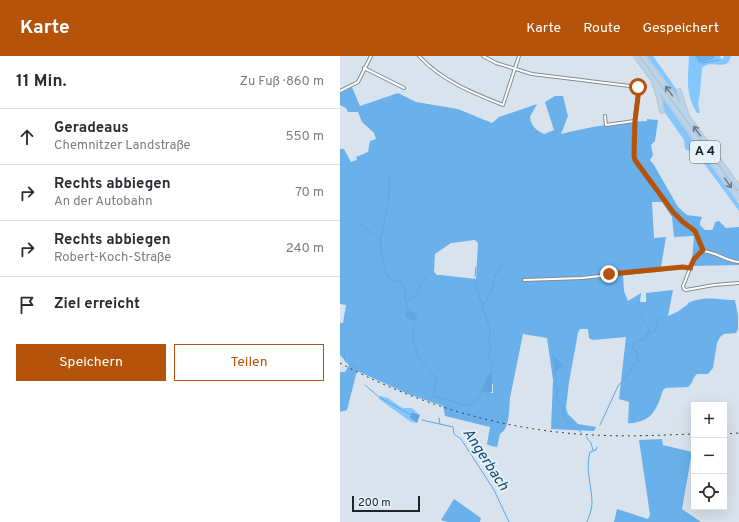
<!DOCTYPE html>
<html lang="de">
<meta charset="utf-8">
<style>
:root{--surface:#fff;--page:#f2f2f3;--text:#2b2b33;--muted:#7c7c81;--line:#e1e1e2;--accent:#b45309}
body{margin:0;font-family:Overpass,sans-serif;background:var(--page);color:var(--text)}
.controls{position:absolute;right:12px;bottom:12px;display:grid;overflow:hidden;border-radius:0px;box-shadow:0 4px 16px #0002}
.controls button{width:36px;height:36px;display:grid;place-items:center;padding:0;border:0;border-bottom:1px solid var(--line);background:var(--surface);color:var(--text);font:20px sans-serif}
.scale{position:absolute;left:12px;bottom:10px;width:68px;box-sizing:border-box;padding-left:4px;border:2px solid #202427;border-top:0;font-size:11px;line-height:14px;white-space:nowrap;color:#202427;-webkit-text-stroke:3px #e6f1fa;paint-order:stroke}
.stop{position:absolute;width:12px;height:12px;margin:-9px;border:3px solid #b45309;border-radius:50%;background:#fff}
.stop.end{background:#b45309;border-color:#fff;box-shadow:0 1px 4px #0008}
.list{margin:0;padding:0;list-style:none}
h2{display:flex;justify-content:space-between;align-items:center;height:52px;margin:0;padding:0 16px;font-size:17px}
h2 small{font-size:13px;font-weight:400;color:var(--muted)}
.list li{display:grid;grid-template-columns:26px 1fr auto;gap:12px;align-items:center;box-sizing:border-box;height:56px;padding:0 16px;border-top:1px solid var(--line)}
.list b{display:block;font-size:15px;white-space:nowrap}
.list p{margin:0;font-size:13px;white-space:nowrap;color:var(--muted)}
.list em{font-size:13px;font-style:normal;color:var(--muted)}
.actions{display:flex;gap:8px;padding:12px 16px}
.actions a{flex:1;padding:9px 0;border:1px solid var(--accent);border-radius:0px;text-align:center;font-size:14px;color:var(--accent)}
.actions .main{background:var(--accent);color:#fff}
.icon{flex:none;width:22px;height:22px;fill:none;stroke:currentColor;stroke-width:2;stroke-linecap:round;stroke-linejoin:round}
.map{position:relative;flex:none;width:399px;height:466px;overflow:hidden}
header{display:flex;align-items:center;gap:24px;box-sizing:border-box;height:56px;padding:0 20px;background:var(--accent);color:#fff}
header strong{font-size:19px}
nav{display:flex;gap:22px;margin-inline-start:auto;font-size:14px}
main{display:flex}
aside{flex:1;background:var(--surface)}
.map>svg:first-child{display:block}
.green{fill:#84c6fe}
.forest{fill:#6ab1ec;fill-rule:evenodd}
.water{fill:#5fa6e0}
.lines{fill:none;stroke-linecap:round;stroke-linejoin:round}
.stream{stroke:#5fa6e0;stroke-width:1}
.minor-casing{stroke:#828c94;stroke-width:4}
.motorway-casing{stroke:#c1c2c3;stroke-width:6}
.minor{stroke:#fff;stroke-width:2}
.motorway{stroke:#b4d4f0;stroke-width:4}
.rail{stroke:#353a3e;stroke-width:1;stroke-dasharray:2 4;stroke-linecap:butt}
.oneway{stroke:#6a7c8c}
.route{stroke:#b45309;stroke-width:5}
.labels{text-anchor:middle;dominant-baseline:central;stroke-width:4;stroke-linejoin:round;paint-order:stroke}
.shield{fill:#e6f1fa;stroke:#5b6266;stroke-width:1}
.shield-label{font-size:13px;font-weight:bold;fill:#202427}
.water-label{font-size:15px;font-style:italic;fill:#154970;stroke:#e6f1fa}
</style>
<header>
<strong>Karte</strong>
<nav><a>Karte</a><a>Route</a><a>Gespeichert</a></nav>
</header>
<main>
<aside>
<h2>11 Min.<small>Zu Fuß · 860 m</small></h2>
<ul class="list">
<li><svg class="icon" aria-label="ahead" viewBox="0 0 24 24"><path d="M12 20V5M6 11l6-6 6 6"/></svg><div><b>Geradeaus</b><p>Chemnitzer Landstraße</p></div><em>550 m</em></li>
<li><svg class="icon" aria-label="right" viewBox="0 0 24 24"><path d="M7 20v-9h11M14 6l5 5-5 5"/></svg><div><b>Rechts abbiegen</b><p>An der Autobahn</p></div><em>70 m</em></li>
<li><svg class="icon" aria-label="right" viewBox="0 0 24 24"><path d="M7 20v-9h11M14 6l5 5-5 5"/></svg><div><b>Rechts abbiegen</b><p>Robert-Koch-Straße</p></div><em>240 m</em></li>
<li><svg class="icon" aria-label="arrive" viewBox="0 0 24 24"><path d="M6 21V4h12l-3 4 3 4H6"/></svg><div><b>Ziel erreicht</b></div></li>
</ul>
<div class="actions"><a class="main">Speichern</a><a>Teilen</a></div>
</aside>
<div class="map">
<svg width="399" height="466" viewBox="0 0 399 466">
<rect width="100%" height="100%" fill="#d9e3ed"/>
<path class="green" d="M307 0H313L337 34 340 45Z
M349 0H355L359 6 374 3 375 0H380L381 3H383L384 0H391L388 7C378 12 370 4 362 12L360 37 358 48 360 57H357C345 38 348 22 349 0Z
M319 37 399 148V155L357 98 345 93 344 84 323 54Z
M40 340 48 342 58 349 63 352H72L80 359 74 356 70 362 77 367 71 366 39 343Z"/>
<path class="forest" d="M355 0H375L374 3 359 7Z
M12 31 20 50 58 37 76 46 118 53 152 67 159 61 197 48 190 61C191 70 196 74 204 78L214 74 205 46 215 40H223L228 60 221 78C249 71 278 66 307 65V63L318 64 315 85 311 89 313 99 310 104 314 109 338 151 347 159 362 161 360 166V169L365 174H372L374 170 375 166 379 165 386 172 399 171V209L353 210 352 204 354 180 334 181 332 161 322 146H312L314 182 326 181 321 211 283 219 284 235 288 245 301 237 300 246H306V237L333 234 328 260 337 256 347 249 348 247C366 239 376 244 395 244L398 260V273L396 277 384 278 380 281 377 287 373 312 368 318H357C352 322 353 328 348 331L326 332 323 334C319 346 315 361 301 365 296 366 293 368 288 367L289 346 279 343 286 281 253 284 249 282 248 273H240L238 277 229 326 226 352 228 358 238 368 256 371 254 375 211 373 213 324 207 282 183 278 170 342 164 340 170 342C169 353 170 372 160 378L157 391 151 390 147 388 150 371 105 360 103 350 68 338 17 315 7 354 0 356V316H5L9 309 0 299V267H3L6 249 0 248V93H4L11 106 17 104 16 101 28 96 30 85 36 83 34 77 22 66 18 56H8L6 52 0 49V37ZM135 184 138 187 136 223 101 219H97L94 216 95 198 111 187ZM148 321 153 329V337H151L142 332Z
M322 383 323 389 352 396 342 453 361 466H274L277 453 308 463 310 459 299 384Z
M114 443 141 462 140 466H108L101 464Z"/>
<path class="water" d="M68 255 74 256 77 259 76 264 75 265 67 263 65 258Z
M214 302H216L223 310 219 312 217 315H215Z
M151 318 152 319V336L147 337 141 334 148 319Z
M72 356 80 359 77 367 70 362Z"/>
<g class="lines">
<path class="stream" d="M362 7 379 4
M48 148 50 119
M20 168 40 183C41 192 43 216 49 222 52 225 57 225 61 226L66 234 65 241 68 255
M40 183 42 176 47 151
M135 220 136 211
M154 222 161 209
M134 223 142 249
M67 246 77 238 80 229 85 225 86 219
M301 260 304 266 310 272 307 279
M73 269V285L79 302 96 322 94 340 103 343V345L105 343 127 350 137 344 143 335
M0 291 2 295
M4 297 5 305 17 312
M213 299 216 324 215 328 218 333 216 336 218 340 215 341C217 344 220 345 222 348 226 355 220 363 231 368
M151 318 152 308C149 304 147 301 151 296L149 285 150 272 142 250 151 237 154 225
M25 329 39 341 71 359
M99 362 100 368
M82 364 113 371 114 378 121 383 154 434 169 466
M260 369 278 330 290 316 293 308 299 305 297 302V295L293 294V289L298 285 305 283 307 279 315 275 318 264 326 261
M235 371 242 377
M246 381 251 387 253 394
M247 466C249 460 252 454 252 447 252 430 245 414 250 396L256 394 257 391"/>
<g class="minor-casing">
<path id="minor" d="M79 0C102 25 133 37 163 49L179 0
M143 0 156 7 192 18 298 31 299 33C296 51 289 93 297 108L333 156 343 166 355 175 363 195C376 196 386 205 399 206
M24 12 64 32
M0 35 18 26 31 0
M265 60 266 69 294 65
M363 195C351 203 349 217 343 230L344 233 346 234 374 229 399 227
M184 224 242 222 343 211 351 213"/>
</g>
<g class="motorway-casing">
<path id="motorway" d="M296 0 399 142
M303 0 399 132
M314 26 319 41 322 55
M339 35 346 58"/>
</g>
<use href="#minor" class="minor"/>
<use href="#motorway" class="motorway"/>
<path class="rail" d="M0 307C78 349 166 375 254 379 288 381 321 379 354 378
M384 378 399 377"/>
</g>
<defs><path id="oneway-shaft" d="M-6 0H5M1.5-3L5.5 0L1.5 3" fill="none" stroke-width="1.6" stroke-linecap="round" stroke-linejoin="round"/></defs>
<g class="oneway">
<use href="#oneway-shaft" transform="translate(329 35) rotate(-126)"/>
<use href="#oneway-shaft" transform="translate(357 75) rotate(-126)"/>
<use href="#oneway-shaft" transform="translate(388 127) rotate(54)"/>
</g>
<g class="lines">
<path class="route" d="M269 218 343 211 350 212 354 203 363 194 355 175 343 166 333 156 295 104 294 100 295 65 299 33 298 31"/>
</g>
<g class="labels">
<rect class="shield" x="350" y="85" width="30" height="22" rx="3"/>
<g class="shield-label">
<text x="365" y="96">A 4</text>
</g>
<g class="water-label">
<text transform="translate(145 404) rotate(57)">Angerbach</text>
</g>
</g>
</svg>
<div class="controls">
<button>+</button>
<button>−</button>
<button><svg class="icon" aria-label="locate" viewBox="0 0 24 24"><circle cx="12" cy="12" r="6"/><path d="M12 2v4M12 18v4M2 12h4M18 12h4"/></svg></button>
</div>
<div class="scale">200 m</div>
<div class="stop" style="left:298px;top:31px"></div>
<div class="stop end" style="left:269px;top:218px"></div>
</div>
</main>
